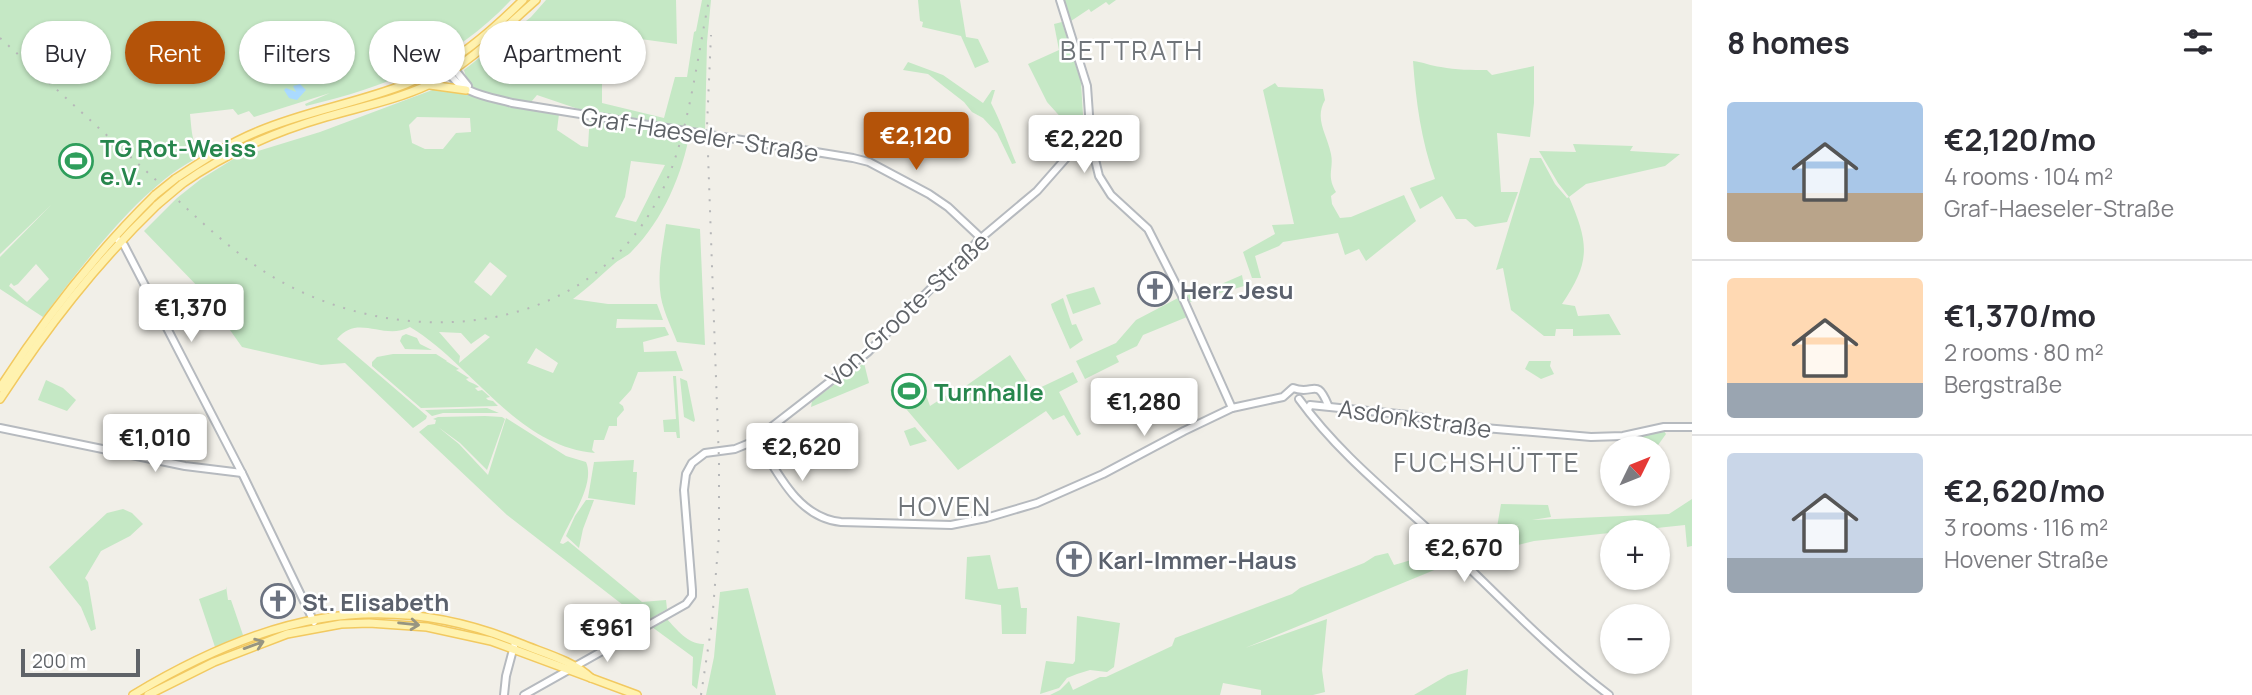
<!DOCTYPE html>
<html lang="en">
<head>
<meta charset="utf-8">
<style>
  body { margin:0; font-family:Manrope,sans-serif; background:#f7f7f7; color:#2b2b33; height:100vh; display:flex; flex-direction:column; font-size:26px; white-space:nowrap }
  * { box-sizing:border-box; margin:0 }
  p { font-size:23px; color:#7c7c81 }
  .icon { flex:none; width:38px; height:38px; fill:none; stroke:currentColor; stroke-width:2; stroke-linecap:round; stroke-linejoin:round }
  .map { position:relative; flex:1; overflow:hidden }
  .details { display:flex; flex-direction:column; background:#fff; width:560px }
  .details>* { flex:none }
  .hud { position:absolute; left:21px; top:21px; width:665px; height:63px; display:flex; gap:14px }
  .needle { width:46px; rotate:47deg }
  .tools { position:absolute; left:1600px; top:436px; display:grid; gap:14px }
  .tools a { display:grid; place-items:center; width:70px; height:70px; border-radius:50%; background:#fff; box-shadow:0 2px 5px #0004; font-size:35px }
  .scale { position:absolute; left:21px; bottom:18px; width:119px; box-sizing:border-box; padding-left:7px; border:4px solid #5f6368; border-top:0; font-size:19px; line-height:24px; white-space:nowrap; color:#5f6368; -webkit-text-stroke:5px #fff; paint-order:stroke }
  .price { position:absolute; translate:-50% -60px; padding:0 16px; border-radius:7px; background:#fff; color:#222; font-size:23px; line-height:46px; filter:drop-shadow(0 2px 4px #0008) }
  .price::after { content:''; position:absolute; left:50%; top:42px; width:21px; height:16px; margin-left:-10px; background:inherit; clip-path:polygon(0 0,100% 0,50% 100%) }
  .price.active { background:#b45309; color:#fff }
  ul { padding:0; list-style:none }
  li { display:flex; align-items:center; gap:21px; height:175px; padding:0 35px }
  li+li { border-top:2px solid #e1e1e2 }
  li span { display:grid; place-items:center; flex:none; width:196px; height:140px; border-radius:7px; color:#555 }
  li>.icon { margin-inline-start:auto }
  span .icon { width:84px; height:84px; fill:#fffc; stroke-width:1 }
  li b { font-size:30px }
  h2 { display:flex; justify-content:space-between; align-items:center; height:84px; padding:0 35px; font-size:30px }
  .pill { padding:0 24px; border-radius:32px; background:#fff; box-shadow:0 2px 5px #0004; font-size:24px; line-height:63px }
  .pill.active { background:#b45309; color:#fff }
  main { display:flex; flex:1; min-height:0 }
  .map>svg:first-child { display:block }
  .green { fill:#c5e8c5; fill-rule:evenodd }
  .water { fill:#aadaff }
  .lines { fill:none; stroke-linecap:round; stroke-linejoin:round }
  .secondary-casing { stroke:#b6babf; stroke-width:10 }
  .primary-casing { stroke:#f2c960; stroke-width:10 }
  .secondary { stroke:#fff; stroke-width:6 }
  .primary { stroke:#fff2af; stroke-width:7 }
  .rail { stroke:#b6b7b8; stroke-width:2; stroke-dasharray:2 9; stroke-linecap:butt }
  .primary-bridge-casing { stroke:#f2c960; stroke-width:10; stroke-linecap:butt }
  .primary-bridge { stroke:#fff2af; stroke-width:7 }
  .oneway { stroke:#979581 }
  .labels { text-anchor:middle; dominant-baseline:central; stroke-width:5; stroke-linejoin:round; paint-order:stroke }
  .street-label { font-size:24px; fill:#5f6368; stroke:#fff }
  .leisure-label { font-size:24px; font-weight:bold; fill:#27864d; stroke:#fff; text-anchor:start }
  .worship-label { font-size:24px; font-weight:bold; fill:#5b616d; stroke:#fff; text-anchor:start }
  .neighbourhood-label { font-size:26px; letter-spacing:2px; fill:#70757a; stroke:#fff }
</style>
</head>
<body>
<main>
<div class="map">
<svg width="1692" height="695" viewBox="0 0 1692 695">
  <rect width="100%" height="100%" fill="#f1efe8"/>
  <!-- green -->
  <g class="green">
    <path d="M0,0H511C454,61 386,87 306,106L305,104L330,93L254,117L249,111L238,115L233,109L190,114C192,132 191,139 201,156C142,184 83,265 43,317L0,289V257L51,205L0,254ZM36,264L49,279L27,302L9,286L11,283L14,286L18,284Z"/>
    <path d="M546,0H676L677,44L611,35L602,79V103L664,118L675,77H687L694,32L696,31L702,0H711L707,42L705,132L690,131C683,173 663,220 632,251C627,257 619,259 614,264C600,276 588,288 573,299L608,304H657L663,320L617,319L616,328L665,327L669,335L643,342L644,352L676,351L683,371L638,372L631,390L619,403L623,406L624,410L617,418V426H609L604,440H594L592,450L595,453C516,446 473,365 410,327C383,341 358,313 337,339L427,416L426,419L413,428L345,363L321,365L242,347L203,292L144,231L177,198L201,179L235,158L320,132L435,89L456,92L467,81L464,70L531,17ZM510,49L537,62V63L520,68L504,60ZM537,95L590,113L588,147L581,146L557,130L559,114L526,108ZM417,117L470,118L471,132L456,133L443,149H425L412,143L409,125ZM631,161L665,165L636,222L615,217L625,197ZM490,262L507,276L491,296L474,282ZM439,332L461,333L471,344L485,334L490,337L459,363L460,356ZM536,348L558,363L553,373L527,363Z"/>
    <polygon points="918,0 960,0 966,37 978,39 989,62 975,68 961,36 922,27 923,22 920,21"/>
    <polygon points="1064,0 1116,0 1109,5 1106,2 1091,12 1089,9 1071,21"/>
    <polygon points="1062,22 1081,82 1084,131 1081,135 1074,132 1047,102 1028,64 1059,50 1054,24"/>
    <path d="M1413,61C1423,62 1431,66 1441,67C1456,70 1472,70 1487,70L1492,75L1534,66V103L1530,137L1497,133L1501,192H1518L1507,222L1475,227L1466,219H1456L1442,196L1420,209L1410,188L1435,179C1421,140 1416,102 1413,61Z"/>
    <path d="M908,62L943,75L983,103L992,90H995L991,103C1002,124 1007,141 1016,163L1012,164L997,133L983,118L972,112L964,102L928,74L903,70Z"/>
    <path d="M1275,83L1278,87L1323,89L1325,100C1314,119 1327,134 1331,154C1334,169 1326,175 1336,192L1331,196L1332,204L1340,218L1351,217L1404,195L1416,221L1366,261L1359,249L1345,255L1338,233L1283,242L1279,246L1255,256L1261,278H1252L1243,252L1275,234L1272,225L1294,224L1263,90Z"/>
    <path d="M1573,144L1633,146L1630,151L1680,154L1665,166L1586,184L1569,197C1589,244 1591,261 1562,304L1575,306L1578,316L1609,314L1621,335L1573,336V329H1556L1555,336H1544L1511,310L1503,268L1496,270L1530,158H1541L1555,184L1567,198L1569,197L1558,183L1539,151L1576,152Z"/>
    <path d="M666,224L700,229L705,345L677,342C671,326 661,307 660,290C658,268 663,245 666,224Z"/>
    <polygon points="1242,275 1244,286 1190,302 1187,295 1210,284 1212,288"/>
    <polygon points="1094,287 1101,304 1073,314 1066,295"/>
    <polygon points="1063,298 1072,325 1076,324 1083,340 1070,349 1052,308 1051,304"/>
    <polygon points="1178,298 1187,317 1143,335 1137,346 1116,356 1119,362 1085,379 1076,361 1116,343 1136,320"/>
    <polygon points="406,334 417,338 420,344 432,350 405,349 400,341 402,336"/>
    <path d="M393,354H436L447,361H446L459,369L456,370L469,378L466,379C469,383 475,383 479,387L475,388L478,391L482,390L490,397L486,398L488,400L493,401L498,406L421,408L372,366V362L377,357Z"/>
    <polygon points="1010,355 1033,391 1073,372 1078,382 1059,392 1081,434 1077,436 1064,415 1053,420 1046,411 958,470 890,390 903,377 923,397 926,395 930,406 947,395 950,397"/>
    <polygon points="1529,361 1551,361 1550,366 1554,374 1541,379 1525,369"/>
    <polygon points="864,363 869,383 811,407 812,401"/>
    <polygon points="673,376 676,376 680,438 677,438 676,432 664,432 663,420 676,419"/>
    <polygon points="680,378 687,381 695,420 694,422 684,417"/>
    <polygon points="46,380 63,388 76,400 67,411 38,400"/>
    <polygon points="487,408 499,413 443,413 432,416 425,410"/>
    <path d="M485,416L502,417L505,419L487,470L460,443L438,427L459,444L488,475L506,418L566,456L586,462C596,485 568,522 560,543L563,544L568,541L642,602L666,600L667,609L650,619L637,609L632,612L507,515L419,432L428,425L435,424L436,420L433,419L438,417Z"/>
    <polygon points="915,427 927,441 910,446 904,431"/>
    <polygon points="1664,431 1666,434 1656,448 1642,441 1641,436"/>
    <polygon points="634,460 633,472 637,472 635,505 588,498 594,462"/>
    <polygon points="1692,499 1692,546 1687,547 1685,525 1534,541 1461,559 1245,648 1327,619 1322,670 1325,692 1313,695 1261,695 1261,690 1223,683 1220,695 1050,695 1060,690 1069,681 1073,690 1100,677 1106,677 1172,646 1175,638 1292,594 1300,588 1364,563 1375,556 1388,553 1394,565 1497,535 1521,524 1496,533 1501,504 1548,505 1551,517 1532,520 1669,514"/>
    <polygon points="586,500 594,500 583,529 579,548 566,536 575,516"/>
    <polygon points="123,509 132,513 143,524 130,536 101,551 85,578 88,582 96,629 91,631 81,607 49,567 107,513"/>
    <polygon points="990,555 998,589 1018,587 1021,608 1027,608 1026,634 1002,634 1001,605 965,599 967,557"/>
    <polygon points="226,586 228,600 231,600 243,635 215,647 199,599 226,589"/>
    <polygon points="748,588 776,695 706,695 714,657 720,592"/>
    <polygon points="1077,616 1120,623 1114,667 1107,672 1090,670 1077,674 1067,678 1059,688 1040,694 1046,661 1073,664 1075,661"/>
    <path d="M667,619C676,629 689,645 704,644L697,689L692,685L693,657L652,627Z"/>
    <polygon points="1468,669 1466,695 1414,695 1448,675"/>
  </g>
  <!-- water -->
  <polygon class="water" points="300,84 306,90 297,100 289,98 284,90 286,88 296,92 293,86"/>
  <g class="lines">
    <!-- secondary casing -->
    <g class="secondary-casing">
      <g id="secondary">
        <polyline points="1060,0 1087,86 1091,143 1099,176 1111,195 1148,229 1181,294 1232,408"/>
        <polyline points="446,63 451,65 468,86"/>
        <path d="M446,69C461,94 486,96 512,103L853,158L869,162L929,194L948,207L981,238"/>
        <polyline points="118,240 124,245 243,475 314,622"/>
        <path d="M1299,399C1338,453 1390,494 1439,539C1495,592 1547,648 1609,695"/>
        <polyline points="1308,410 1310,405 1408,415 1461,426 1591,437 1623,436 1664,427 1692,427"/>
        <polyline points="0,428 185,466 242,473"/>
        <path d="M757,439C777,472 798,518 841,522L951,525L986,518L1037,503L1103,474L1184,431L1232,408L1283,397L1293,388C1314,396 1316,376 1328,405"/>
        <polyline points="504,695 506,676 514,646"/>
        <polyline points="524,695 686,604 692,596 692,590 684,490 686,474 692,463 705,453 735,449 752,442 868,352 981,238 1037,191 1089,132"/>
      </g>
    </g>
    <!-- primary casing -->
    <g class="primary-casing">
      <g id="primary">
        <polyline points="430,85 466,90"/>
        <path d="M175,179C202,161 229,143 259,131C306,111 358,103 406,84C451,66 489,34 523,0"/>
        <path d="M182,184C227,152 274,132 326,117C360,107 396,100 428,85C469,64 502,30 536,0"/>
        <path d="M0,388C45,318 95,254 155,195"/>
        <path d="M0,399C47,327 95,265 157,205"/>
        <path d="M133,695C259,619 377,585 519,643C543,653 572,660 591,678"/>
        <polyline points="148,695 214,662 287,634 341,624 369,623 427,627 491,641 637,695"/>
      </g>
    </g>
    <!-- secondary -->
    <use href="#secondary" class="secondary"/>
    <!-- primary -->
    <use href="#primary" class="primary"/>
    <!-- rail -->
    <g class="rail">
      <path d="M0,38C52,85 104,133 156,180C191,212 225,246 265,272C391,352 582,343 658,199C688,143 696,63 709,0"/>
      <polyline points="701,695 712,622 719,535 719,462 707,126 711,35"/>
    </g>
    <!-- primary-bridge casing -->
    <g class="primary-bridge-casing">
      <g id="primary-bridge">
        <polyline points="155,195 175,179"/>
        <polyline points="157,205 182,184"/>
      </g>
    </g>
    <!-- primary-bridge -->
    <use href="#primary-bridge" class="primary-bridge"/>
  </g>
  <!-- one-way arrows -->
  <defs><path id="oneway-shaft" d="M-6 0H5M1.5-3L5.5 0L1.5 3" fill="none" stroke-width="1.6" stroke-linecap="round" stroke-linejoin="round" transform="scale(1.75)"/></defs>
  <g class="oneway">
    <use href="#oneway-shaft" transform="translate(409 624) rotate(6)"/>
    <use href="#oneway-shaft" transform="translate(254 645) rotate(-20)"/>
  </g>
  <!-- icons -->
  <defs>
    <g id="stadium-ring" transform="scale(1.75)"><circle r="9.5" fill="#fff" stroke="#2e9e5b" stroke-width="1.5"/><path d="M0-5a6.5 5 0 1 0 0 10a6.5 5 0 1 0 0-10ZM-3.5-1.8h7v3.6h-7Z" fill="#2e9e5b"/></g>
    <g id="church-ring" transform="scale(1.75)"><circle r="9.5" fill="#fff" stroke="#6b7280" stroke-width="1.5"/><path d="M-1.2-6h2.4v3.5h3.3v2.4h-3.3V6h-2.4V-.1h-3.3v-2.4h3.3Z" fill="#6b7280"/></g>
  </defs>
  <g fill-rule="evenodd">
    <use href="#stadium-ring" x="76" y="161"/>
    <use href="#church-ring" x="1155" y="289"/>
    <use href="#stadium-ring" x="909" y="391"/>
    <use href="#church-ring" x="1074" y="559"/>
    <use href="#church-ring" x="278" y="601"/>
  </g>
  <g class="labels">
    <!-- street labels -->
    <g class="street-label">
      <text transform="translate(700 134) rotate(9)">Graf-Haeseler-Straße</text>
      <text transform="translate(907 309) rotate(-43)">Von-Groote-Straße</text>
      <text transform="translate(1415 418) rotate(8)">Asdonkstraße</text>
    </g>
    <!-- leisure labels -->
    <g class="leisure-label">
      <text x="100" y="147">TG Rot-Weiss<tspan x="100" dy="28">e.V.</tspan></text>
      <text x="934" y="391">Turnhalle</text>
    </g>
    <!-- worship labels -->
    <g class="worship-label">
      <text x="1180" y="289">Herz Jesu</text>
      <text x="1098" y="559">Karl-Immer-Haus</text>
      <text x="302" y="601">St. Elisabeth</text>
    </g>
    <!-- neighbourhood labels -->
    <g class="neighbourhood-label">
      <text x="1132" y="50">BETTRATH</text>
      <text x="1487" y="462">FUCHSHÜTTE</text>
      <text x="945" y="506">HOVEN</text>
    </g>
  </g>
</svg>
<div class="tools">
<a><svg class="needle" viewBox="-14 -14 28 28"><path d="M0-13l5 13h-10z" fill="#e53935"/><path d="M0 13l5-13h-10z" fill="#7c7c81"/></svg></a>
<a>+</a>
<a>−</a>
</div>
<div class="scale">200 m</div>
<b class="price active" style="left:916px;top:172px">€2,120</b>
<b class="price" style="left:1084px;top:175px">€2,220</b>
<b class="price" style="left:191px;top:344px">€1,370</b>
<b class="price" style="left:1144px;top:438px">€1,280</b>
<b class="price" style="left:155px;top:474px">€1,010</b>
<b class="price" style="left:802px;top:483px">€2,620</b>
<b class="price" style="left:1464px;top:584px">€2,670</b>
<b class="price" style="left:607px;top:664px">€961</b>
<div class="hud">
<a class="pill">Buy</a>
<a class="pill active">Rent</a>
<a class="pill">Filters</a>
<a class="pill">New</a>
<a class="pill">Apartment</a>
</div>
</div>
<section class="details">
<h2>8 homes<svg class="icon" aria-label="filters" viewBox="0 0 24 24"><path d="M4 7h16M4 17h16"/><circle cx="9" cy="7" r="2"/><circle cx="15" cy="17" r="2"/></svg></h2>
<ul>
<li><span style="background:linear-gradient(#a9c7e8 65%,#b9a48a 0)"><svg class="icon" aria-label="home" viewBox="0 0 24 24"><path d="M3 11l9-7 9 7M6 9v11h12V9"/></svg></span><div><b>€2,120/mo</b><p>4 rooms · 104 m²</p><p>Graf-Haeseler-Straße</p></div></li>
<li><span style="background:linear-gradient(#ffd9b3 75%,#9aa5b1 0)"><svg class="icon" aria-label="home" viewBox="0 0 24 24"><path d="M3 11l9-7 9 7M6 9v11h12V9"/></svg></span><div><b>€1,370/mo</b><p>2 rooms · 80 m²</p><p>Bergstraße</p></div></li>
<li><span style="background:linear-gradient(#c9d6e8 75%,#9aa5b1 0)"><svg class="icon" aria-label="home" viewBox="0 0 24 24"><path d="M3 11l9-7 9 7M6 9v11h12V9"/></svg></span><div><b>€2,620/mo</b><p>3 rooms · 116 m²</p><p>Hovener Straße</p></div></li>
</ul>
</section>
</main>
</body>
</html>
